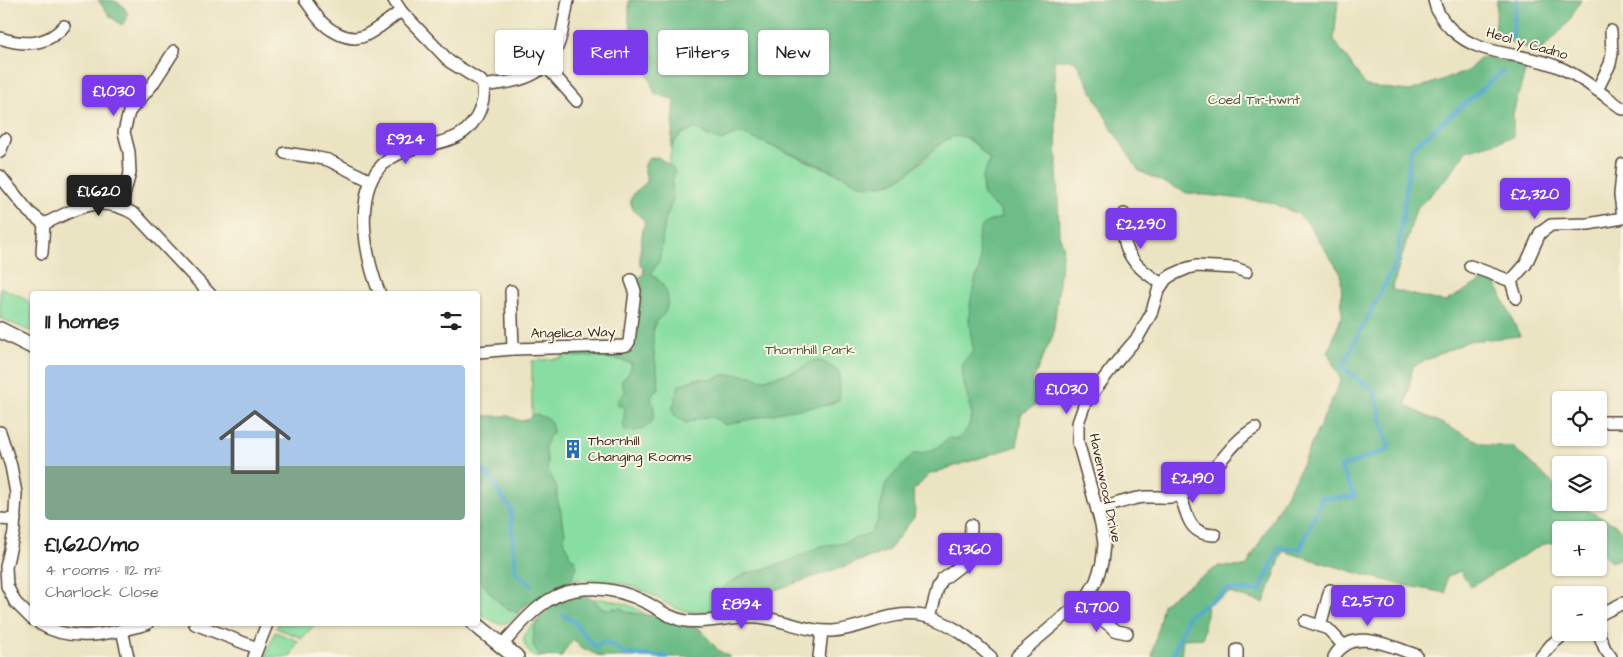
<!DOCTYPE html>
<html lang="en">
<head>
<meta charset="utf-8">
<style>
  body { margin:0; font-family:"Architects Daughter",sans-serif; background:#f2f2f2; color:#222; height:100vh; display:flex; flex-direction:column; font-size:19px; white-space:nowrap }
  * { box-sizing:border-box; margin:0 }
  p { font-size:16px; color:#767676 }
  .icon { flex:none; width:28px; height:28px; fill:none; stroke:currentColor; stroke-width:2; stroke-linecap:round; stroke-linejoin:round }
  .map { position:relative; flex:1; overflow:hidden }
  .sheet { position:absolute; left:30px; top:291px; width:450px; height:335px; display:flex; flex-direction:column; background:#fff; border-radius:5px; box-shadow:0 1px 4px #0004 }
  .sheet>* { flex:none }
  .banner { position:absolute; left:495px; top:30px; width:475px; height:45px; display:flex; gap:10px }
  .fabs { position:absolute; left:1552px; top:391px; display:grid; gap:10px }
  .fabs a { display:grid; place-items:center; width:55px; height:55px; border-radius:5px; background:#fff; box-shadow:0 1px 4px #0004; font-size:25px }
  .price { position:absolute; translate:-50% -42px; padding:0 11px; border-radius:5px; background:#7c3aed; color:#fff; font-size:16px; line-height:32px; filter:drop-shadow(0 1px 2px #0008) }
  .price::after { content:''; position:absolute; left:50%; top:30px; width:15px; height:11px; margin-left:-8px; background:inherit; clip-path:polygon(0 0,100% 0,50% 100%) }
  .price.current { background:#222; color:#fff }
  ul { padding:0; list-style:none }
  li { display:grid; align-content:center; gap:10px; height:265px; padding:0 15px }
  li span { display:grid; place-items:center; height:155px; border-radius:5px; color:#555 }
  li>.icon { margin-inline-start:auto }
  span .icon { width:90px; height:90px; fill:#fffc; stroke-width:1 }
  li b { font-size:21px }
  h2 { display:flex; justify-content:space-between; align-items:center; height:60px; padding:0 15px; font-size:21px }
  .chip { padding:0 18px; border-radius:5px; background:#fff; box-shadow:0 1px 4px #0004; font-size:18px; line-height:45px }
  .chip.current { background:#7c3aed; color:#fff }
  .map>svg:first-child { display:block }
  .green { fill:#88dea2; stroke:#628460 }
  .forest { fill:#6ebd88; stroke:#547453 }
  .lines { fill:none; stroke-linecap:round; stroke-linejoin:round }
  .stream { stroke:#55aad1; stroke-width:4.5 }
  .street-casing { stroke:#554637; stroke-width:14 }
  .secondary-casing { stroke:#554637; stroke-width:18 }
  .street { stroke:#fff; stroke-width:11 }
  .secondary { stroke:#fff; stroke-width:15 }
  .labels { text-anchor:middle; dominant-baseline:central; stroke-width:4; stroke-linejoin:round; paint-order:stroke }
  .street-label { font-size:14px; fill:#3b2a1e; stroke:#fcf5e5 }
  .park-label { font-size:14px; fill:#4e573f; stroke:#fcf5e5 }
  .poi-label { font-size:14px; fill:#3b2a1e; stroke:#fcf5e5; text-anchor:start }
</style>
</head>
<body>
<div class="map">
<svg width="1623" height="657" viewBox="0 0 1623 657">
  <rect width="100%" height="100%" fill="#fcf5e5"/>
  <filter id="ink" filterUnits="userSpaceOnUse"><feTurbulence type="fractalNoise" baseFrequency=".02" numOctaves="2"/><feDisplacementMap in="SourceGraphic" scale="10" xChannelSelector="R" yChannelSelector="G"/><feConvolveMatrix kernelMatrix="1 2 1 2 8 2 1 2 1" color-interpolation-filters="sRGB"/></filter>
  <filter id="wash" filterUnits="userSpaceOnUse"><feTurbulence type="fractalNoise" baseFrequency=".0096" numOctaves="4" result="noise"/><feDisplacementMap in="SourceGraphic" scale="20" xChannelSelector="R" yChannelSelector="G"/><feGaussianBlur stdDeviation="1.12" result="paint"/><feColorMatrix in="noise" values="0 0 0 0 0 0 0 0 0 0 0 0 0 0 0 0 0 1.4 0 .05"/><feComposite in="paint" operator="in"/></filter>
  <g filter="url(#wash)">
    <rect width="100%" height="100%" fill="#ebe4c3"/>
    <!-- green -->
    <g class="green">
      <path d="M696,128L707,135L721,140L740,133L864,185L892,183L905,175L923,161L941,142L955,135L965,137L976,145L1059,235L1063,246L1053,335L1029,388L1021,414L1017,446L930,474L913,491L915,508L914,517L888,551L716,610C671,619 665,595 628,585C608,579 587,580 566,580L532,425V361L563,358V353L636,352L662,163L669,165C671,141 674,136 696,128Z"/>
      <polygon points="0,287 22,297 32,305 32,332 0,318"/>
      <path d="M478,578L518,612L525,604H527C507,627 504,630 478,612Z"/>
      <path d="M593,599C615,599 631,604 648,616L625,612L615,608L608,609L600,607Z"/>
      <path d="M541,617L534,628L541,657H534C515,639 526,631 541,617Z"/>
      <polygon points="278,624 315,624 302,638 276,628"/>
      <polygon points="275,632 298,641 290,657 265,657"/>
    </g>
    <!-- forest -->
    <g class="forest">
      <path d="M98,0C114,0 123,0 128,16L122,25L110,16Z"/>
      <path d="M629,0H1338L1334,40L1366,86L1409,91L1466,72L1482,57L1527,65L1513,113V137L1466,151L1447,178L1416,209L1392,290L1445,302L1485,279L1496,284L1520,336L1469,341L1413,366L1406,406L1486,445L1513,447L1561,491V502L1575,503L1617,526L1623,534V557L1611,562L1599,549V530H1561V541L1541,545L1471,587L1460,571L1446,577V593L1403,585L1361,574L1283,551L1264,603L1229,593L1207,605L1203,638L1183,639L1181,657H1152L1163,604L1181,590L1219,566L1246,567L1298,473L1341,380L1328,353L1342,315L1341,274L1309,225L1298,214L1270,202L1187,193L1139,171L1112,129L1075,60H1054L1059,235L1063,246L1053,335L1032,381L1039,394V403L1021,414L1017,446L930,474L913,491L915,508L914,517L888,551L755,597L731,611L722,609L717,606L720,593L726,585L746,573L758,571L787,562L824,545L840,544L870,533L877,523L886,483L913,454C928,453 938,449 949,438L958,439L968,428L972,415L963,380L962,363L974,351C968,327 967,311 974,286C975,278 980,270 980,263C980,252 975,239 981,228C985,221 994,220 1001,218L1000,211L983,196L982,179L990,160C983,152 975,141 965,137C942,128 914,177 890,183C882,185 871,187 863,185C854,183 845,176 836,172C804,159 772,146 740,133L721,141L707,135L696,128L681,134L671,147L675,100L655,94L629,22Z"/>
      <polygon points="1497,0 1581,0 1568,23 1539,53 1495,36"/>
      <path d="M658,157L673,168L675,173L672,181L673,200L665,221L661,251L659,261L651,274C662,281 671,293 667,307C663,321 652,316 653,338C653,355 658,371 659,388L651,397C652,402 655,409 654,414C653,428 637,433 625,430C621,423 626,415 624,406H618V399L625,392L622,386V380C627,376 632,370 631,363L624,361L595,356L575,357L563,354L562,352L620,351L630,353L635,350L629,336L636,279L643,275L644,268L640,265C639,254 642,232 645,221L633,210L630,200L635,192L647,182L644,167L648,159Z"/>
      <path d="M813,361H821L839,371L840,389L839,400L828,405L792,410L725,425C710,412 702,418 686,423L675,416L672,410L679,385L695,379H713L723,375L732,374L753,376L760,380C778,376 798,372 813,361Z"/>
      <path d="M534,414C547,418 551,417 553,432L548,439L545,448L548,463L547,468L557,488V498L561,512L562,523L565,531L564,540L570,556L574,559L577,567L572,577L571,585L553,595L561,602L584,596L593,599L600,607L608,609L622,608L625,612L653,616L699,628L718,650L730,657H602L580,647L573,639L563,653L562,657L540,656L533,646L534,628L541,617L544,608L537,603L525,604L518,613C500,609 489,590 478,578V416H508L521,421L529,419Z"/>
    </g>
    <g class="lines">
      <!-- stream -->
      <g class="stream">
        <polyline points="1512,38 1517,0"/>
        <polyline points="478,470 487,473 506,503 510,507 516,572 531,585"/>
        <polyline points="563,615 573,621 595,647 605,641 626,654 667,657"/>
        <polyline points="1172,657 1188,616 1227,590 1260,591 1279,548 1300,549 1322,498 1355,497 1341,467 1389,449 1375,392 1342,367 1397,260 1411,149 1502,72"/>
      </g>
    </g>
  </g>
  <g filter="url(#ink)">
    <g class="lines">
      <!-- street casing -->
      <g class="street-casing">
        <g id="street">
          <path d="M305,0C310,6 314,13 319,19C328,30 347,41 361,37C371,35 392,17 401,11"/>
          <path d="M1434,0C1438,22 1460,40 1480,47C1510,57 1541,57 1569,72C1588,82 1605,96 1623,109"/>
          <path d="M0,38C24,46 47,46 64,26"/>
          <polyline points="546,66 577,101"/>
          <path d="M483,86C495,84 507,83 518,80C560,69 561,37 568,0"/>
          <polyline points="1597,90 1610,64 1612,54 1611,31"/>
          <polyline points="0,152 5,139"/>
          <polyline points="285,153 313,157 328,160 371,181"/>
          <polyline points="1623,164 1620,195 1623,217"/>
          <path d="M0,176L29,212L44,224C78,208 100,193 136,215L210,294"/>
          <polyline points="121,207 130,173 129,152 124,132 129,112 152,85 174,51"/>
          <path d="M1124,214C1124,221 1123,230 1124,237C1127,261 1144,272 1162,284"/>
          <polyline points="42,253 44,224"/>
          <polyline points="1470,266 1511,281 1526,264 1540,233 1551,225 1588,224 1623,218"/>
          <polyline points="1511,281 1516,298"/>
          <polyline points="511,291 513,349"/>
          <path d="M380,294C365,259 351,187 387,161C419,136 464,155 481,107C484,98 485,90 481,81L450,62L401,11L394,0"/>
          <polyline points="478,352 513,349 623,346 627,345 629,342 635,291 631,280"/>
          <polyline points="1599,422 1623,422"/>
          <polyline points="0,432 11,466 16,493 14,532 6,567 7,586 15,602 32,619"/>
          <path d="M1181,496C1187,516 1189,535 1215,535"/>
          <path d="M1097,510C1113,505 1130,498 1146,497C1164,496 1174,501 1191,490C1216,473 1229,443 1255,428"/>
          <polyline points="0,519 15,520"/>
          <polyline points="1081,604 1117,631 1127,633"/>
          <polyline points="1599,615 1623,603"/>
          <polyline points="930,617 938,588 942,580 967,561 970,555 971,525"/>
          <polyline points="1305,621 1328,629 1344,646"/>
          <path d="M40,624C73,644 112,633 147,624"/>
          <polyline points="195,624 257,648"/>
          <polyline points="1320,626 1330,590"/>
          <polyline points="122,630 128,657"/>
          <polyline points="1598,632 1605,649 1611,657"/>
          <path d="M502,645C524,621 543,595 576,590C601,586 627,592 649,604C661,611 672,619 686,621C710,624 733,615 758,617C783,619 806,632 832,631C866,629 888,609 924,616C950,621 971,640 991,657"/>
          <polyline points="254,657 267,624"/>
          <polyline points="819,657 822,631"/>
          <polyline points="1016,657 1087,597 1096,581 1102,563 1104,544 1101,524 1078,442 1078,423 1085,403 1119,359 1138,337 1151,314 1158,291 1166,279 1172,275 1188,268 1196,266 1235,268 1246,272"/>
          <polyline points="1237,657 1237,650"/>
          <path d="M1334,657C1352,626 1389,646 1416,655"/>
          <polyline points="1541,657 1551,645 1567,632"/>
        </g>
      </g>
      <!-- secondary casing -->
      <g class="secondary-casing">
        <g id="secondary">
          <polyline points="0,330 32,346"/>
          <polyline points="475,624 516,657"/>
        </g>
      </g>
      <!-- street -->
      <use href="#street" class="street"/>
      <!-- secondary -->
      <use href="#secondary" class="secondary"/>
    </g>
  </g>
  <!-- icons -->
  <defs>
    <g id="building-bare" transform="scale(1.5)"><path d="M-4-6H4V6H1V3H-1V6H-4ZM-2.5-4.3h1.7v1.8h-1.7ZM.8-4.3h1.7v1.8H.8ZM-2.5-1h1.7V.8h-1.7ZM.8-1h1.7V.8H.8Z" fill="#1f6fb2" stroke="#fcf5e5" stroke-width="2.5" paint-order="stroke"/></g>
  </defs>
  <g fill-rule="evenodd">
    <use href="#building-bare" x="573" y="449"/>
  </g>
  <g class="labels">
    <!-- street labels -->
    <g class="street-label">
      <text transform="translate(1527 44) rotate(16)">Heol y Cadno</text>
      <text transform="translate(573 333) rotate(-1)">Angelica Way</text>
      <text transform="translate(1105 488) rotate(78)">Havenwood Drive</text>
    </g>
    <!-- park labels -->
    <g class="park-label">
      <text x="1254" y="100">Coed Tir-hwnt</text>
      <text x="810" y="350">Thornhill Park</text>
    </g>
    <!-- poi labels -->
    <g class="poi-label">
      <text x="588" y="441">Thornhill<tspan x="588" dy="16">Changing Rooms</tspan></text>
    </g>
  </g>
</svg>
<div class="fabs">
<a><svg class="icon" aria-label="locate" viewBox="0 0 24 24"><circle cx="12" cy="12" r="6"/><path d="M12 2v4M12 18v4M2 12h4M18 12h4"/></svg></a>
<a><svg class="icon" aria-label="layers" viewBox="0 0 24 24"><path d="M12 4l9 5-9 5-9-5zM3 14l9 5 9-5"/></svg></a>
<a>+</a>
<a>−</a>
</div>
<b class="price" style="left:114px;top:117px">£1,030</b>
<b class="price" style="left:406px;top:165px">£924</b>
<b class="price current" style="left:99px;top:217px">£1,620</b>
<b class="price" style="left:1535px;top:220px">£2,320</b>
<b class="price" style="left:1141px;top:250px">£2,290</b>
<b class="price" style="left:1067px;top:415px">£1,030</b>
<b class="price" style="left:1193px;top:504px">£2,190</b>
<b class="price" style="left:970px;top:575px">£1,360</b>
<b class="price" style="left:1368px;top:627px">£2,570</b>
<b class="price" style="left:742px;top:630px">£894</b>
<b class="price" style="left:1097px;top:633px">£1,700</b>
<div class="banner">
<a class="chip">Buy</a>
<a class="chip current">Rent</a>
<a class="chip">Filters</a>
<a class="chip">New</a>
</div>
<section class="sheet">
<h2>11 homes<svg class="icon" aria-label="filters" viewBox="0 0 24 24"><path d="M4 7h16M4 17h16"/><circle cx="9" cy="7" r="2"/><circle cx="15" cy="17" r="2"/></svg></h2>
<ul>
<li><span style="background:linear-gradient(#a9c7e8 65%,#7fa58c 0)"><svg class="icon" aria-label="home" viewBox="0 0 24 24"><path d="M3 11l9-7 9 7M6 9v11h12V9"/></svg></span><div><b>£1,620/mo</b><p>4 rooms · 112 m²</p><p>Charlock Close</p></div></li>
</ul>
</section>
</div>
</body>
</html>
